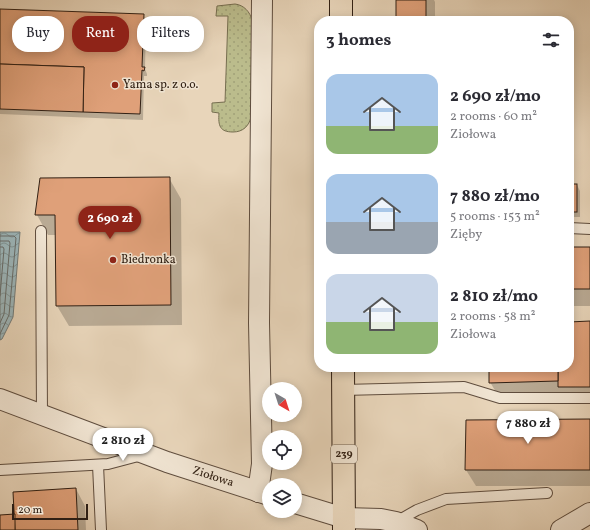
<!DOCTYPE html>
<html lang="en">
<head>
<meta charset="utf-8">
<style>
  body { margin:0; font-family:Vollkorn,serif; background:#f7f7f7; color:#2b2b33; height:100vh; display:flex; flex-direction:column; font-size:15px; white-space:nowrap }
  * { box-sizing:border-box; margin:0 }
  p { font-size:13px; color:#7c7c81 }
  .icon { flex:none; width:22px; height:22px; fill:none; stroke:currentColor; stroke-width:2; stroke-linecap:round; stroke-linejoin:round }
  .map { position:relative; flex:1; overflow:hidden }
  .details { position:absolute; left:314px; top:16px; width:260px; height:356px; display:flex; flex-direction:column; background:#fff; border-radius:16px; box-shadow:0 2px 10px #0003 }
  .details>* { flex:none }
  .top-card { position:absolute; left:12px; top:16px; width:242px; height:36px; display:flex; gap:8px }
  .needle { width:26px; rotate:141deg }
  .controls { position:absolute; left:262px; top:382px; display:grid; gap:8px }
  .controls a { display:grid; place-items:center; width:40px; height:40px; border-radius:50%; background:#fff; box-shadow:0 2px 10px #0003; font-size:20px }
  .scale { position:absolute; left:12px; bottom:10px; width:76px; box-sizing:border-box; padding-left:4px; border:2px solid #312014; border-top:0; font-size:11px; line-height:14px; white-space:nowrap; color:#312014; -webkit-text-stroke:3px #f0e4d2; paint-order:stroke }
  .price { position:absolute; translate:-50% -34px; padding:0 9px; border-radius:14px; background:#fff; color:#222; font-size:13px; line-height:26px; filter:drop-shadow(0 1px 2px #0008) }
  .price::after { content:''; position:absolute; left:50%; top:24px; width:12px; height:9px; margin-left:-6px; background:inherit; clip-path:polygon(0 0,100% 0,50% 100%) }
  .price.selected { background:#8f2418; color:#fff }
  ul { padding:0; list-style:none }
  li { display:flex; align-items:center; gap:12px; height:100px; padding:0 12px }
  li span { display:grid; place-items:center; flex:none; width:112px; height:80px; border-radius:12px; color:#555 }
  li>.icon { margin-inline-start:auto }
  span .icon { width:48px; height:48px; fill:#fffc; stroke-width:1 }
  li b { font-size:17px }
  h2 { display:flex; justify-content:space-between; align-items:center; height:48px; padding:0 12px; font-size:17px }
  .chip { padding:0 14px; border-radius:16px; background:#fff; box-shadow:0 2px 10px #0003; font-size:14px; line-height:36px }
  .chip.selected { background:#8f2418; color:#fff }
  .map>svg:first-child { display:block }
  .grass { fill:url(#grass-dots); stroke:#766e50 }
  .water { fill:url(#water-waves); stroke:#717a78 }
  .shadow { fill:#0003 }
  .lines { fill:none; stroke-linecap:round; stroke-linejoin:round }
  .shore { stroke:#666b68; stroke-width:1 }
  .building { fill:#dfa079; stroke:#312014 }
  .lane-casing { stroke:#5f4d3e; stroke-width:12 }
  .street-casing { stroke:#5f4d3e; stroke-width:22 }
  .primary-casing { stroke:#312014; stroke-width:24 }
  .lane { stroke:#f0e4d2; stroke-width:10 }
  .street { stroke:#f0e4d2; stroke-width:20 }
  .primary { stroke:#e8d5ba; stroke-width:22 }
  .poi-dot { fill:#8f2418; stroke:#f0e4d2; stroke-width:1.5 }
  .labels { text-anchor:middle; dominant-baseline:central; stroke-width:3; stroke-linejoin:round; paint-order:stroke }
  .shield { fill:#f0e4d2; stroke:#6a5b4d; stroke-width:1 }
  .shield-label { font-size:11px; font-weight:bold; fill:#312014 }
  .poi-label { font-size:12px; fill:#312014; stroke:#f0e4d2; text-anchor:start }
  .street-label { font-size:12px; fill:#312014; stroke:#f0e4d2 }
</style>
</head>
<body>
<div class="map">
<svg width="590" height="530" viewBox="0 0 590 530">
  <defs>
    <pattern id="grass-dots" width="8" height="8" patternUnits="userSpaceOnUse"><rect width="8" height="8" fill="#bbbc8c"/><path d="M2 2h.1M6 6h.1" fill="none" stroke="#a1a178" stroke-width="1.8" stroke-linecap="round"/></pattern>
    <pattern id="water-waves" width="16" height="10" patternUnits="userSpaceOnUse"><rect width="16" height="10" fill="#9cb6bb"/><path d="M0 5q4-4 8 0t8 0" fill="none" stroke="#809497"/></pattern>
  </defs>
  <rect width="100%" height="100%" fill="#e8d5ba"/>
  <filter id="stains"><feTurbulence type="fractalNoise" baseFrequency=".005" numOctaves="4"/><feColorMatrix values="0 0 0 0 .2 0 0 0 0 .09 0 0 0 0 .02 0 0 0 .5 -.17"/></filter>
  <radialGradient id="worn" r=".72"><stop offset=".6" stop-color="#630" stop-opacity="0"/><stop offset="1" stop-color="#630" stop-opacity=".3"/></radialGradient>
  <!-- grass -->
  <path class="grass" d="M235,4C244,5 250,12 252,20L251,117C249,126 243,132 233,132C220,132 218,126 219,113L212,112V103L225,102L228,16H216L217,6Z"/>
  <!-- water -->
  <polygon class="water" points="0,232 20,232 13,317 2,339 0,340"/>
  <!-- shadow -->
  <g class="shadow">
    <polygon points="397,0 434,0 435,2 435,21 397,21"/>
    <polygon points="0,10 143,15 146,21 145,69 147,74 147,76 144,76 143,120 0,114"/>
    <polygon points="169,178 181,199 182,325 69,326 57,306 56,235 48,235 37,215"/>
    <polygon points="569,185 577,185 580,191 580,217 569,217"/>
    <rect x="569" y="248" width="21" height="58"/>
    <polygon points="590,322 590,403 569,404 565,397 500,399 490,382 490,367 569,367 569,323"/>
    <polygon points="590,420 590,486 476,486 466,470"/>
    <polygon points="76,489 85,506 86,530 0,530 0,516 16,515"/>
  </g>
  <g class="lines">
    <!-- shore -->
    <g class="shore">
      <polyline points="0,236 14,236 16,238 9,315 0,334"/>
      <polyline points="0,241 9,241 10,243 4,314 0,323"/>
      <polyline points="0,247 3,247 4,249 0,296"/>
    </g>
  </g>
  <!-- building -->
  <g class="building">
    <rect x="396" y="0" width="30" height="21"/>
    <polygon points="0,9 144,14 142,67 145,67 144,71 142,70 140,114 83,112 84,67 0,64"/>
    <polygon points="0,64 84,67 83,112 0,109"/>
    <polygon points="170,177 171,305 56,306 55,215 35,215 40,178"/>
    <rect x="569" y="184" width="8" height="28"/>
    <rect x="569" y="247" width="21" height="42"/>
    <polygon points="590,321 590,387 558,387 558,367 569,367 569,322"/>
    <polygon points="489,367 558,367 558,381 489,383"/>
    <polygon points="590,419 590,470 465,470 466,420"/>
    <polygon points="76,488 78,530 15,530 13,492"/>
    <polygon points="15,514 15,530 0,530 0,515"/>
  </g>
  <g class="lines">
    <!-- lane casing -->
    <g class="lane-casing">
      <g id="lane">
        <polyline points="569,228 590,229"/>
        <polyline points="41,231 42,415"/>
        <polyline points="343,390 464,387 500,398 590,398"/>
        <polyline points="98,465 101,530"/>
        <polyline points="0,470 108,464 142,455"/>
        <polyline points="396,522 417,510 446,499 547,493"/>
      </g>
    </g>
    <!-- street casing -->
    <g class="street-casing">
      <g id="street">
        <polyline points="0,399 167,462 269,495"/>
        <polyline points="258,492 262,464 259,323 262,0"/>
        <polyline points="295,503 344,518 381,519 396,522 417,530"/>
        <polyline points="561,530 590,513"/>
      </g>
    </g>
    <!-- primary casing -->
    <g class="primary-casing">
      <g id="primary">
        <polyline points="341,0 341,21"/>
        <polyline points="343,367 344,530"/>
      </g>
    </g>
    <!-- lane -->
    <use href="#lane" class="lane"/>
    <!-- street -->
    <use href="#street" class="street"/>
    <!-- primary -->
    <use href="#primary" class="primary"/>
  </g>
  <!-- markers -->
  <g class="poi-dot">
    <circle cx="115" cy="85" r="4"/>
    <circle cx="113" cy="260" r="4"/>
  </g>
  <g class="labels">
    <!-- shield labels -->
    <rect class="shield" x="331" y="445" width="26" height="18" rx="3"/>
    <g class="shield-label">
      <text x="344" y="454">239</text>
    </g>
    <!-- poi labels -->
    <g class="poi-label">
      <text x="123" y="85">Yama sp. z o.o.</text>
      <text x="121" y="260">Biedronka</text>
    </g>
    <!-- street labels -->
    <g class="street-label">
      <text transform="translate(213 477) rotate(18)">Ziołowa</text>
    </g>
  </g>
  <rect width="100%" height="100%" filter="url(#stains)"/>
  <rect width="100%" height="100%" fill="url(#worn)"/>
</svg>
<div class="controls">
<a><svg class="needle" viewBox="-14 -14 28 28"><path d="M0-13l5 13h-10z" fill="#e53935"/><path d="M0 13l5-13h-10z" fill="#7c7c81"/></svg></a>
<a><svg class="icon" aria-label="locate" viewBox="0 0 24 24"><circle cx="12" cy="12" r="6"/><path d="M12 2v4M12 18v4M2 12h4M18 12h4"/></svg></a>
<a><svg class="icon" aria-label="layers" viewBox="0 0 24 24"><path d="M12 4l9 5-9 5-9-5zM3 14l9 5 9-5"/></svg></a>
</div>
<div class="scale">20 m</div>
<b class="price selected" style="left:110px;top:240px">2 690 zł</b>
<b class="price" style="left:528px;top:445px">7 880 zł</b>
<b class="price" style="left:123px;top:462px">2 810 zł</b>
<div class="top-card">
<a class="chip">Buy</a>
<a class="chip selected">Rent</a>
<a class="chip">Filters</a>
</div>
<section class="details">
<h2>3 homes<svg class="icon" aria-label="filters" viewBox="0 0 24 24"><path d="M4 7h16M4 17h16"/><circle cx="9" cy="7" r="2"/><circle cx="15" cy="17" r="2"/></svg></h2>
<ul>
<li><span style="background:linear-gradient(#a9c7e8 65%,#8fb573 0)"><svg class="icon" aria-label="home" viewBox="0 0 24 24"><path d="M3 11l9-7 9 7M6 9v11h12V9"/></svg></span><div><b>2 690 zł/mo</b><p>2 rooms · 60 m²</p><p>Ziołowa</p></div></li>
<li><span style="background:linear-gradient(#a9c7e8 60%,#9aa5b1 0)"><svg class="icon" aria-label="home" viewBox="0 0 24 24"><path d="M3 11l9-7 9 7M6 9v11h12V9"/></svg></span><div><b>7 880 zł/mo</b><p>5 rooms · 153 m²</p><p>Zięby</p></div></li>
<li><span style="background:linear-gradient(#c9d6e8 60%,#8fb573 0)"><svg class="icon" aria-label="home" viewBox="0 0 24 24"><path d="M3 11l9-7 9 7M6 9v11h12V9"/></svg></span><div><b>2 810 zł/mo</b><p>2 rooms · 58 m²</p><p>Ziołowa</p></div></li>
</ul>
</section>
</div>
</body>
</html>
